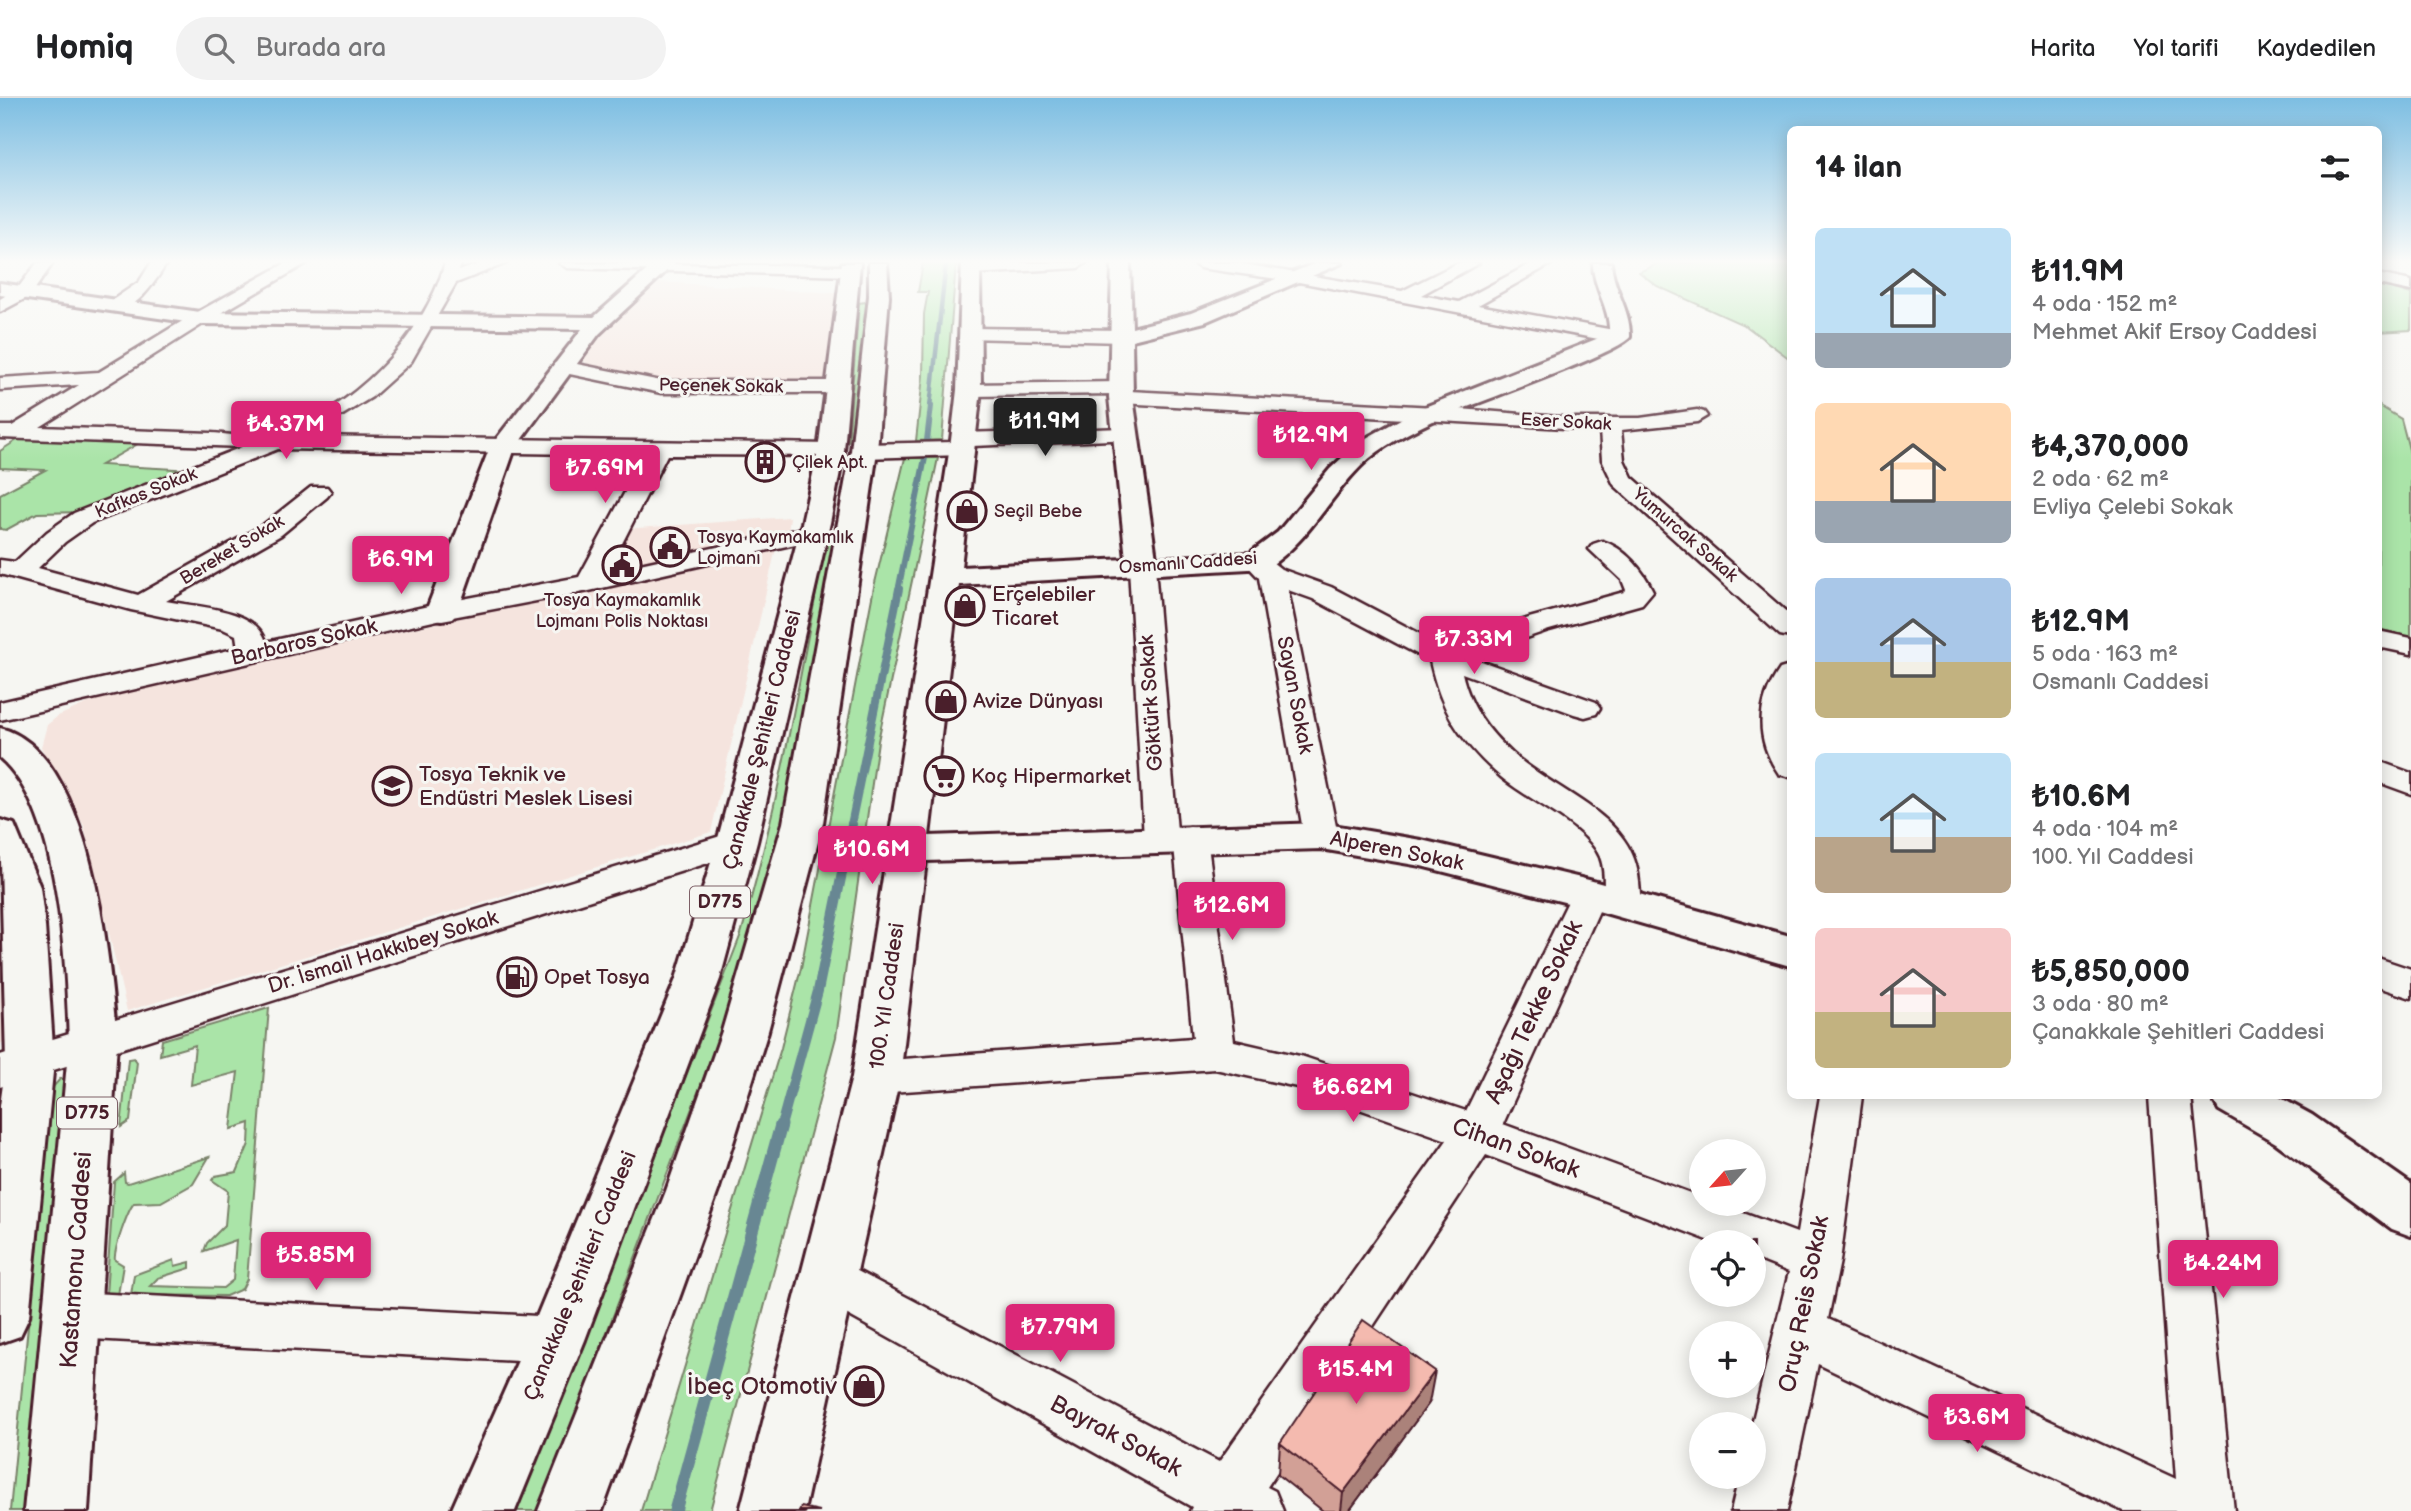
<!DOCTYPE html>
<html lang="tr">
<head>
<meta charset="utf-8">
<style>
  body { margin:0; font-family:"Balsamiq Sans",sans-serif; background:#f2f2f2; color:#202124; height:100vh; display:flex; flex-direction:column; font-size:26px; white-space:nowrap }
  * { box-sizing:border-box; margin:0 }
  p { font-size:23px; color:#757577 }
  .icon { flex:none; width:38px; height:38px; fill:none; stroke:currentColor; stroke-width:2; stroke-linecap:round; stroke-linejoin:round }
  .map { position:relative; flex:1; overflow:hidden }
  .panel { position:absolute; left:1787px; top:28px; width:595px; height:973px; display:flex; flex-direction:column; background:#fff; border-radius:10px; box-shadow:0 4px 18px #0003 }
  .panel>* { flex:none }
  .needle { width:46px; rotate:243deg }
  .buttons { position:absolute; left:1689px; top:1041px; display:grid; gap:14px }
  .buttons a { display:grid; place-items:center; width:77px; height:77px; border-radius:50%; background:#fff; box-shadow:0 4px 18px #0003; font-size:35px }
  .price { position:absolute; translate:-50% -60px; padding:0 16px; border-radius:7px; background:#db2777; color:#fff; font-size:23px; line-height:46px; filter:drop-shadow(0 2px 4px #0008) }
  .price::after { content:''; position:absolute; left:50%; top:42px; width:21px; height:16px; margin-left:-10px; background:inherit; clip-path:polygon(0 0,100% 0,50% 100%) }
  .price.active { background:#222; color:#fff }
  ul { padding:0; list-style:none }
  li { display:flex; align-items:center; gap:21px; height:175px; padding:0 28px }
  li span { display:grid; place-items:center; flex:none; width:196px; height:140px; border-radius:10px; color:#555 }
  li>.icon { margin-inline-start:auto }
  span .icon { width:84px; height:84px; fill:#fffc; stroke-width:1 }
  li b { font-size:30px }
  h2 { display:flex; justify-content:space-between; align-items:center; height:84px; padding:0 28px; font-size:30px }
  header { display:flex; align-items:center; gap:42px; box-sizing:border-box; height:98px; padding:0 35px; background:#fff; border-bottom:2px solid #e0e0e0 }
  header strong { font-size:33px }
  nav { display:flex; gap:38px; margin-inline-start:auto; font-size:24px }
  .search { width:490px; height:63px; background:#f2f2f2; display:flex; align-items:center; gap:18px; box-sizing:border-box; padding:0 24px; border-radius:38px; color:#757577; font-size:26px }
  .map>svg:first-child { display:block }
  .built { fill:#f5e4de }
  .green { fill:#aae4a8; stroke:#7a826a; stroke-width:2 }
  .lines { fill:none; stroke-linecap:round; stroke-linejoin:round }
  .stream-far4 { stroke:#688793; stroke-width:4.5 }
  .stream-far3 { stroke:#688793; stroke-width:6 }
  .stream-far2 { stroke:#688793; stroke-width:8 }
  .stream-far1 { stroke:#688793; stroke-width:10 }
  .stream { stroke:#688793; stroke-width:13 }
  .minor-casing { stroke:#4a1f2b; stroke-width:5 }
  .tertiary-casing { stroke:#4a1f2b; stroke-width:6 }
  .primary-casing { stroke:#4a1f2b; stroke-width:6 }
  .minor { fill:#f6f6f2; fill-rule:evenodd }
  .tertiary { fill:#f6f6f2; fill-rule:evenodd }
  .primary { fill:#f6f6f2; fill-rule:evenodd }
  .wall { fill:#d2a096; stroke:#4a1f2b; stroke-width:2 }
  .shaded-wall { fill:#ab827a; stroke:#4a1f2b; stroke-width:2 }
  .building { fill:#f4baaf; stroke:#4a1f2b; stroke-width:2 }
  .labels { text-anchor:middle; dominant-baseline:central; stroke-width:6; stroke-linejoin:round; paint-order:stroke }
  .far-street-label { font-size:18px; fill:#4a1f2b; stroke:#f6f6f2 }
  .far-poi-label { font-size:18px; fill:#4a1f2b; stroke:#f6f6f2; text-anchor:start }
  .shield { fill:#f6f6f2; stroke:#7e6067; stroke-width:2 }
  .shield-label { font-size:19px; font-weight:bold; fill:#4a1f2b }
  .poi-label { font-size:21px; fill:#4a1f2b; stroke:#f6f6f2; text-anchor:start }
  .street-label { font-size:21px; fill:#4a1f2b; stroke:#f6f6f2 }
  .near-street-label { font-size:24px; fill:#4a1f2b; stroke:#f6f6f2 }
  .near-poi-label { font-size:24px; fill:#4a1f2b; stroke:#f6f6f2; text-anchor:end }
</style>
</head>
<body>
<header>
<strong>Homiq</strong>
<div class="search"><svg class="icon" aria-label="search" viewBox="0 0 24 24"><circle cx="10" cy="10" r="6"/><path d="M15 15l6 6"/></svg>Burada ara</div>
<nav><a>Harita</a><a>Yol tarifi</a><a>Kaydedilen</a></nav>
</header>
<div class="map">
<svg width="2411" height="1413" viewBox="0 0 2411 1413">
  <rect width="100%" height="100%" fill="#f6f6f2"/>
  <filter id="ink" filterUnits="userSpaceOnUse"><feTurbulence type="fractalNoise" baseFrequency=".0143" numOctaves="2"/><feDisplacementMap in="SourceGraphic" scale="14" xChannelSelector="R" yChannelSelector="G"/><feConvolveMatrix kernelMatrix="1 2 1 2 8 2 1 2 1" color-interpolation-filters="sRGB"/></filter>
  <g filter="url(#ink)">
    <!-- built -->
    <g class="built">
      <polygon points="659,184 836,195 824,284 659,285 592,271 582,261 604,229 610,228"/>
      <polygon points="790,419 788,434 608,475 624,431"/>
      <polygon points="776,450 711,734 127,913 84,728 41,649 47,627 58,618 99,600"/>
      <polygon points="0,792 16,937 0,946"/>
    </g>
    <!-- green -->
    <g class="green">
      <polygon points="923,165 956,165 942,342 916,343 923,278 924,216 928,194 918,194"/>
      <polygon points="1659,165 1790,165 1790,261 1746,228 1657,188 1639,174"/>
      <polygon points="2378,186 2411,196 2411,232 2378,234"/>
      <polygon points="866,204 866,246 856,342 848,344 859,205"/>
      <polygon points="2378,307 2401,321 2411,359 2411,539 2378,531"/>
      <polygon points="25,337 143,343 101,367 194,372 85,414 37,415 6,432 0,431 0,396 45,372 0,370 0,353"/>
      <polygon points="905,360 938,360 878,643 836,939 710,1413 641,1413 781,950 801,870 874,489"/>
      <path d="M836,440L797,664L779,747L730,910L539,1413H517L741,836C779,706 801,574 826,441Z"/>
      <polygon points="269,910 247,1181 242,1191 226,1198 131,1197 134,1177 174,1162 175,1168 190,1164 190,1170 158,1180 150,1188 223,1190 233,1182 236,1142 204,1153 207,1145 225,1127 228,1093 212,1082 215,1078 237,1074 249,1046 250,1025 231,1031 238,974 191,987 195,947 160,957 162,942"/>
      <polygon points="134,960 137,964 130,1023 121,1029 128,961"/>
      <polygon points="61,980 66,984 27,1413 10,1413 51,991"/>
      <path d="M209,1059L193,1086L161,1104L134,1105C128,1112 113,1153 115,1162L123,1167L118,1197H106L114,1084L124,1075L125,1084L128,1085Z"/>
    </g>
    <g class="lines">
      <!-- stream-far4 -->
      <polyline class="stream-far4" points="930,309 946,165"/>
      <!-- stream-far3 -->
      <polyline class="stream-far3" points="898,493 925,360 931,308"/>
      <!-- stream-far2 -->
      <polyline class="stream-far2" points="851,727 899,491"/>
      <!-- stream-far1 -->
      <polyline class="stream-far1" points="781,1028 818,893 852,726"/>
      <!-- stream -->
      <polyline class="stream" points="675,1413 781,1027"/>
      <!-- minor casing -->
      <g class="minor-casing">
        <g id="minor">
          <polygon points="37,165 53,165 30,198 0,214 0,201 18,190"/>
          <path d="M151,165H167C156,182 135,217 111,211L108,207L111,203L139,184Z"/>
          <path d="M286,165H307L206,224L40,329C97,331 154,333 211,335C230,336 256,342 275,336C350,315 424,240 445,165H461L459,173L482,165H507L456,185L411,264L372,299L308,338L831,346L839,348L842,353L839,358L667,357L608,473L813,428L822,430L825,435L822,440L813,442L589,493L442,521L0,622V604L238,550L236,537L223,531L131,512L0,476V462L15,464L47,434L74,415L242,349L0,340V328H12L79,287L0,292V280L99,274L194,216ZM278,351L645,357L579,479L442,505L266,544C257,510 196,509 166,503L281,437L327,399L331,394L327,389H311L263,427L138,497L38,470L65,444L92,425Z"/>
          <polygon points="559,165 851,168 859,173 851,178 567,170"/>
          <polygon points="984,165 1086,165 1078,170 970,176 962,171 964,168"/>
          <polygon points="1192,165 1237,165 1402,193 1458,165 1479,165 1421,197 1459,204 1532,165 1553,165 1478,207 1619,233 1628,239 1619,245 1299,184 1200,170"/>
          <polygon points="2378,176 2411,183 2411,193 2378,186"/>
          <polygon points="971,230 1123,232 1132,238 1123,244 965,240 962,236 965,232"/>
          <polygon points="562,263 661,283 840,283 850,289 840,295 661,295 555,273 552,269 555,265"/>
          <polygon points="1121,284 1128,286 1131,290 1129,293 1435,309 1572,320 1640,320 1697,312 1704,314 1707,318 1697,324 1621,332 1624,362 1632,379 1790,517 1790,539 1780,537 1614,387 1602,362 1600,332 1121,305 1114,303 1113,296 969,298 959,292 969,286"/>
          <polygon points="1125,330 1136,336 1133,341 972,348 970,355 962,357 864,360 853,353 864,346 954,344 956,337 964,335"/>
          <path d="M1602,443C1624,449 1644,473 1653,493L1642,506L1549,532L1470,559L1596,604L1600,610L1596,616L1585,619L1574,616L1462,575C1470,609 1487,632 1512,655C1556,695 1635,717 1639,784C1640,796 1642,804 1636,815L1623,818L1610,815L1604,802L1503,1026L1701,1099V1106H1719L1797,1135L1820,998H1862L1840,1163L1828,1221L2176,1381L2149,998H2191L2234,1413H2123L1818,1266L1787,1413H1731L1739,1379H1754L1752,1326L1789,1174L1754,1160V1144H1713L1486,1057L1267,1389L1275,1393L1283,1413H1190L1192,1409L812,1197L805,1182L812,1167L829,1160L846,1167L1219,1364L1447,1042L1297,989L1215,971L876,995L861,990L855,979L861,968L876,963L1193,940L1174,748L1161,752L1149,749L1144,741L1129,469L1133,464H1151L1155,469L1177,733L1190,729L1202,732L1207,740L1234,943L1304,959L1466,1013L1576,787L1589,784L1604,791C1604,781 1604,769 1600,759C1587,727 1528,702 1501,679C1462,645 1441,614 1430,563L1313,501L1288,492L1338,738L1333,746L1321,749L1309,746L1304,738L1259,480L1245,465L1249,460H1267L1281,471L1331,489L1445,549L1529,520L1624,494L1626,492L1622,482L1589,451L1593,446Z"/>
          <polygon points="2378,533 2411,540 2411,556 2378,549"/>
          <path d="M1790,568V679L1779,676C1755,642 1756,605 1780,571Z"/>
          <polygon points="2378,663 2411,675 2411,696 2378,684"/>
          <polygon points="737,733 749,736 754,744 749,752 0,989 0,957"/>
          <polygon points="2378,860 2411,871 2411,900 2378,889"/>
          <polygon points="72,1194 556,1219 574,1225 581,1242 574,1259 556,1265 72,1240 55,1233 47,1217 55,1201"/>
        </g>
      </g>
      <!-- tertiary casing -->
      <g class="tertiary-casing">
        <g id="tertiary">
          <polygon points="655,165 675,165 599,236 515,350 458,513 453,520 442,522 431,520 426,513 490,349 582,231 200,226 0,197 0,185 200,214 594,219"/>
          <path d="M962,165H980L981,292L961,469L1126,461L1109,299L1112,165H1130L1132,230L1191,215L1316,165H1342L1205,224L1132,242L1133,299L1156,460L1250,455L1278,434L1330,371L1359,344L1417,312L1609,236C1611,211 1593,190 1593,165H1611C1613,191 1631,213 1630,239C1618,256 1465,308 1433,323C1408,335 1381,348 1361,368C1327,402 1308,444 1267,470L959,487L929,738L1321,725L1421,742L1589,782L1790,838V868L1584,809L1421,768L1321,751L926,763L900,979L804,1413H740L852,979L951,342L957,292Z"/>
          <polygon points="2211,998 2277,998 2312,1017 2411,1086 2411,1138 2392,1131 2276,1045 2219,1012"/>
        </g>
      </g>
      <!-- primary casing -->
      <g class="primary-casing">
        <g id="primary">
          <polygon points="842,165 860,165 844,353 830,425 757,744 720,881 585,1242 515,1413 451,1413 528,1240 676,881 717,744 802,425 818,353"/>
          <polygon points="869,165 887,165 889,198 877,353 823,725 768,933 718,1093 602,1413 538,1413 666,1093 722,933 783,725 851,353 869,198"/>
          <path d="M0,630C93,653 110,866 117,944L88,1413H24L69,944C66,867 61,713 0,660Z"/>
          <polygon points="0,722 14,726 40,789 45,828 54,964 29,1219 20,1238 0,1245 0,1008 6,964"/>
        </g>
      </g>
      <!-- minor -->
      <use href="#minor" class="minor"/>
      <!-- tertiary -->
      <use href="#tertiary" class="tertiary"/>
      <!-- primary -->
      <use href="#primary" class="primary"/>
    </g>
    <!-- wall -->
    <polygon class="wall" points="1429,1305 1349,1413 1323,1413 1278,1377 1280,1345"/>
    <!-- shaded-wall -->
    <polygon class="shaded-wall" points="1435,1273 1429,1305 1349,1413 1341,1413 1343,1395"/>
    <!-- building -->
    <g class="building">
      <polygon points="1363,1222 1435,1273 1343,1395 1280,1345"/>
      <polygon points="801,1409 820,1413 799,1413"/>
    </g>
  </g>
  <!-- sky -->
  <linearGradient id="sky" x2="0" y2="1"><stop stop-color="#7dbee2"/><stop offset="0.45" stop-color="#fbfbf9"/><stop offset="1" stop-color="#fbfbf9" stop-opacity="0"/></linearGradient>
  <rect width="2411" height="363" fill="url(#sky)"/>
  <!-- icons -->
  <defs>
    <g id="building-ring" transform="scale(2.0125)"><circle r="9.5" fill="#f6f6f2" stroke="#4a1f2b" stroke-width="1.5"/><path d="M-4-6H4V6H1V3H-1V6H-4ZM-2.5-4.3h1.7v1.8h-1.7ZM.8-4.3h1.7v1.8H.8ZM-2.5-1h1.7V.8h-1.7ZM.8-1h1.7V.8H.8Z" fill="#4a1f2b"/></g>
    <g id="shop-ring" transform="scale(2.0125)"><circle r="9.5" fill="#f6f6f2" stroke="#4a1f2b" stroke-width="1.5"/><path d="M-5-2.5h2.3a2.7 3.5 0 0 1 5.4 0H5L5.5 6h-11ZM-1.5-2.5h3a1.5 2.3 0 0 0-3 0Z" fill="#4a1f2b"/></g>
    <g id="civic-ring" transform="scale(2.0125)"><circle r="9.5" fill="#f6f6f2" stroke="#4a1f2b" stroke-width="1.5"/><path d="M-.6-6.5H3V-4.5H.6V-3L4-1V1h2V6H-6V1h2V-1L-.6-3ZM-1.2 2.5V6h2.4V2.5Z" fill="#4a1f2b"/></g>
    <g id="supermarket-ring" transform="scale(2.0125)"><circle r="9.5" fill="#f6f6f2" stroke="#4a1f2b" stroke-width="1.5"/><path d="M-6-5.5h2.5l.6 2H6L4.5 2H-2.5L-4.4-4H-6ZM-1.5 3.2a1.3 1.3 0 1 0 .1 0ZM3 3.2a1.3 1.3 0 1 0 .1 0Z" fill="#4a1f2b"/></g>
    <g id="school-ring" transform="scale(2.0125)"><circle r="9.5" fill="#f6f6f2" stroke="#4a1f2b" stroke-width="1.5"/><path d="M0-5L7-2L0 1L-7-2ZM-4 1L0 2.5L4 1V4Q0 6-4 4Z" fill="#4a1f2b"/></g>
    <g id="fuel-ring" transform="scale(2.0125)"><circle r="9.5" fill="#f6f6f2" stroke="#4a1f2b" stroke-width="1.5"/><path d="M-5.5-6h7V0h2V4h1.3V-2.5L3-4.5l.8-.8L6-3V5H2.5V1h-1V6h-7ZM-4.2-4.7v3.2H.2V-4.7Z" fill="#4a1f2b"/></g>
  </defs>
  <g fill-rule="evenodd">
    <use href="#building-ring" x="765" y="364"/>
    <use href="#shop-ring" x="967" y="413"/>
    <use href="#civic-ring" x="670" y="449"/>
    <use href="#civic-ring" x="622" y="467"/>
    <use href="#shop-ring" x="965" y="508"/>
    <use href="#shop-ring" x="946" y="603"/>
    <use href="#supermarket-ring" x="944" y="678"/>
    <use href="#school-ring" x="392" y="688"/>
    <use href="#fuel-ring" x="517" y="879"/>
    <use href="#shop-ring" x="864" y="1288"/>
  </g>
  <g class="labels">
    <!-- far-street labels -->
    <g class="far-street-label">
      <text transform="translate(721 288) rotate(1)">Peçenek Sokak</text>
      <text transform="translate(1566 324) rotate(3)">Eser Sokak</text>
      <text transform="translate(146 395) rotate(-22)">Kafkas Sokak</text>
      <text transform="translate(1685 437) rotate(41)">Yumurcak Sokak</text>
      <text transform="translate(232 452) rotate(-31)">Bereket Sokak</text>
      <text transform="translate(1188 465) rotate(-4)">Osmanlı Caddesi</text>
    </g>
    <!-- far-poi labels -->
    <g class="far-poi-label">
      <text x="792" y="364">Çilek Apt.</text>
      <text x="994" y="413">Seçil Bebe</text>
      <text x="697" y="439">Tosya Kaymakamlık<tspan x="697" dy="21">Lojmanı</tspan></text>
      <text x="622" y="502" text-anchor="middle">Tosya Kaymakamlık<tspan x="622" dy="21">Lojmanı Polis Noktası</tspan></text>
    </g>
    <!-- shield labels -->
    <g class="shield">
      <rect x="690" y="788.5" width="60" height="31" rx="5"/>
      <rect x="57" y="999.5" width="60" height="31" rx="5"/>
    </g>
    <g class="shield-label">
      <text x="720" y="804">D775</text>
      <text x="87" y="1015">D775</text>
    </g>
    <!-- poi labels -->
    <g class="poi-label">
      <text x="992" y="496">Erçelebiler<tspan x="992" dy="24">Ticaret</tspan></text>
      <text x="973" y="603">Avize Dünyası</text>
      <text x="419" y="676">Tosya Teknik ve<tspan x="419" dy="24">Endüstri Meslek Lisesi</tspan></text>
      <text x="971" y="678">Koç Hipermarket</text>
      <text x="544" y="879">Opet Tosya</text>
    </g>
    <!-- street labels -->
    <g class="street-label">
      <text transform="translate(304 544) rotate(-13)">Barbaros Sokak</text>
      <text transform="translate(1295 597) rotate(79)">Sayan Sokak</text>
      <text transform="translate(1151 605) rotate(-94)">Göktürk Sokak</text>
      <text transform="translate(762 642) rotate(-76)">Çanakkale Şehitleri Caddesi</text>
      <text transform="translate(1397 753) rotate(11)">Alperen Sokak</text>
      <text transform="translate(383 854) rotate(-17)">Dr. İsmail Hakkıbey Sokak</text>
      <text transform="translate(887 898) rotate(-82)">100. Yıl Caddesi</text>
      <text transform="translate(580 1178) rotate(-68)">Çanakkale Şehitleri Caddesi</text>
    </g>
    <!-- near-street labels -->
    <g class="near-street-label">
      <text transform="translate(1534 914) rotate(-65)">Aşağı Tekke Sokak</text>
      <text transform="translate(1516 1050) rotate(20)">Cihan Sokak</text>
      <text transform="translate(76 1162) rotate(-86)">Kastamonu Caddesi</text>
      <text transform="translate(1804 1206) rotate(-79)">Oruç Reis Sokak</text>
      <text transform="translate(1116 1338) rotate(28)">Bayrak Sokak</text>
    </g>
    <!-- near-poi labels -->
    <g class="near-poi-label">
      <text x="837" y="1288">İbeç Otomotiv</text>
    </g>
  </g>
</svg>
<div class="buttons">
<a><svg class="needle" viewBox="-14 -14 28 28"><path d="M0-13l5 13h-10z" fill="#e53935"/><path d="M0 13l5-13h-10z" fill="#757577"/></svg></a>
<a><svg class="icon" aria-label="locate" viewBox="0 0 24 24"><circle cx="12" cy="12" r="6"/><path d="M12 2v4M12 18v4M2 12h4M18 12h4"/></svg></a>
<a>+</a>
<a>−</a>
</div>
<b class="price active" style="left:1045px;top:360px">₺11.9M</b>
<b class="price" style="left:286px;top:363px">₺4.37M</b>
<b class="price" style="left:1311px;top:374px">₺12.9M</b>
<b class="price" style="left:605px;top:407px">₺7.69M</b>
<b class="price" style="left:401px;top:498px">₺6.9M</b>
<b class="price" style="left:1474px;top:578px">₺7.33M</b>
<b class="price" style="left:872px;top:788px">₺10.6M</b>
<b class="price" style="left:1232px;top:844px">₺12.6M</b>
<b class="price" style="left:1353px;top:1026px">₺6.62M</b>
<b class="price" style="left:316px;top:1194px">₺5.85M</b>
<b class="price" style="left:2223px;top:1202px">₺4.24M</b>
<b class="price" style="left:1060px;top:1266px">₺7.79M</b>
<b class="price" style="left:1356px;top:1308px">₺15.4M</b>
<b class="price" style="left:1977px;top:1356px">₺3.6M</b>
<section class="panel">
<h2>14 ilan<svg class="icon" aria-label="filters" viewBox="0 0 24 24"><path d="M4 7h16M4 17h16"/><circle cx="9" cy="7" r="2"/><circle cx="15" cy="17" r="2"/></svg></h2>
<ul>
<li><span style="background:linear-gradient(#bfe0f5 75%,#9aa5b1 0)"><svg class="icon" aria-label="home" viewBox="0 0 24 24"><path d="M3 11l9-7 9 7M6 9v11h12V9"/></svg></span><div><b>₺11.9M</b><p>4 oda · 152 m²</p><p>Mehmet Akif Ersoy Caddesi</p></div></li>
<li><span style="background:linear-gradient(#ffd9b3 70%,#9aa5b1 0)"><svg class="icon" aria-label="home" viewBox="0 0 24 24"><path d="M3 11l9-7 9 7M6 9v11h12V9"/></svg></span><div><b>₺4,370,000</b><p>2 oda · 62 m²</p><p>Evliya Çelebi Sokak</p></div></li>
<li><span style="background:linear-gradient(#a9c7e8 60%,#c2b280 0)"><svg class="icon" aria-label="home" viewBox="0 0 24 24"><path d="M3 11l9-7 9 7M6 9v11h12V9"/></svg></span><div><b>₺12.9M</b><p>5 oda · 163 m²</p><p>Osmanlı Caddesi</p></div></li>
<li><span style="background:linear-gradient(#bfe0f5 60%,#b9a48a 0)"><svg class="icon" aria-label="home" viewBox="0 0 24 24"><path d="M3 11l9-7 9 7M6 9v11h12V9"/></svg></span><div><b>₺10.6M</b><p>4 oda · 104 m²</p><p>100. Yıl Caddesi</p></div></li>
<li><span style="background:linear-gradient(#f6c9c9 60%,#c2b280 0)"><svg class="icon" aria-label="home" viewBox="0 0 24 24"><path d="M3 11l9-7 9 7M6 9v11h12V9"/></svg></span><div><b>₺5,850,000</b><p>3 oda · 80 m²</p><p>Çanakkale Şehitleri Caddesi</p></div></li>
</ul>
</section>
</div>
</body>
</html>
